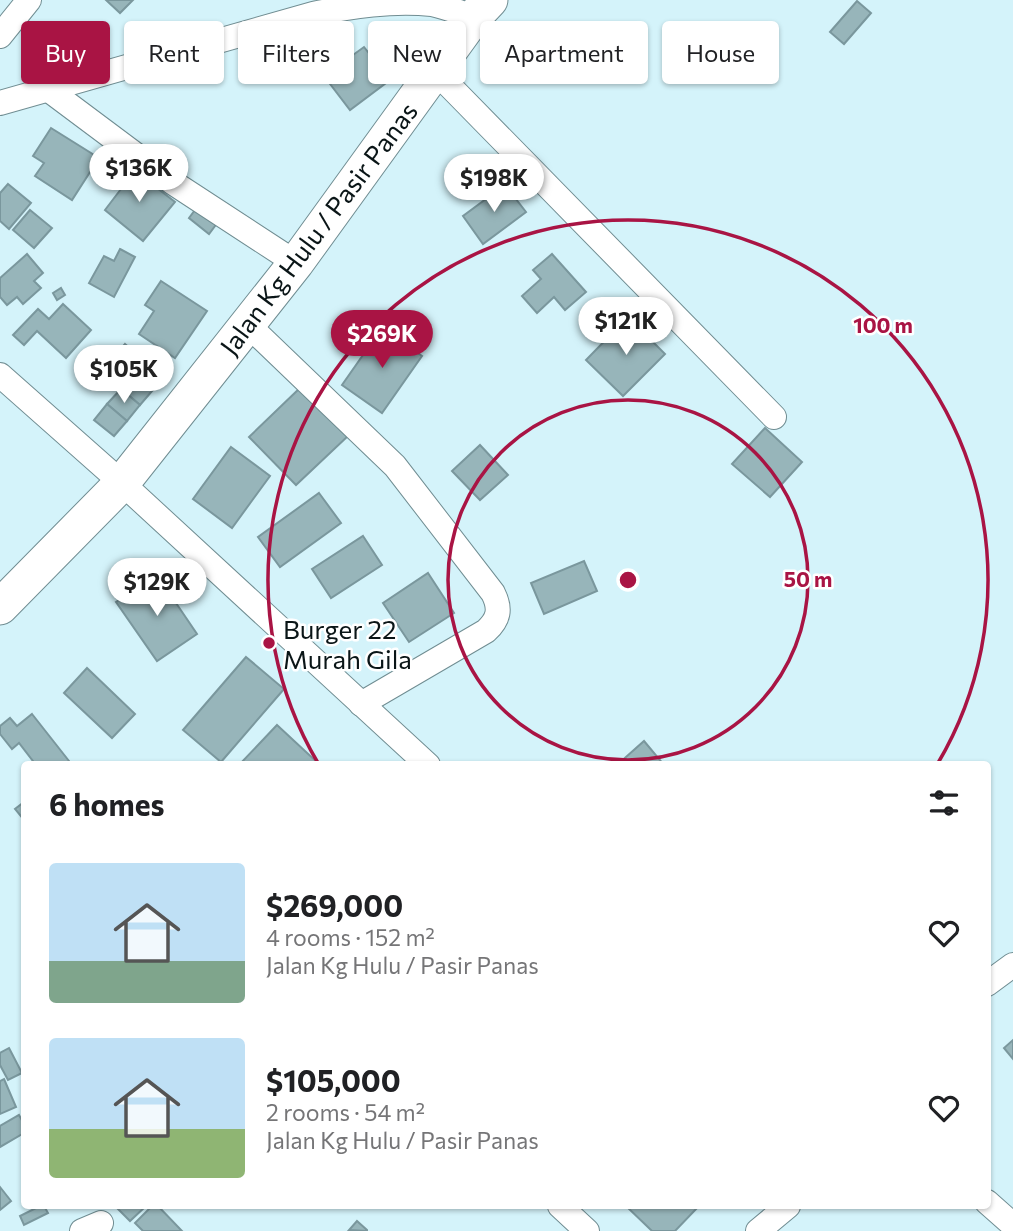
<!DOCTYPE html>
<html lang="en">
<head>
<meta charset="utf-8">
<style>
  body { margin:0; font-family:Commissioner,sans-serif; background:#f6f6f6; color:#202124; height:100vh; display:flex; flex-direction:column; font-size:26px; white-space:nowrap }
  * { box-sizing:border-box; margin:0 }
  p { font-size:23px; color:#757577 }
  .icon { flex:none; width:38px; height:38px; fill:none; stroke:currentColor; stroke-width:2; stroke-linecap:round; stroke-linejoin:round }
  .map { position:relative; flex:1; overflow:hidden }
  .panel { position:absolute; left:21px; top:761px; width:970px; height:448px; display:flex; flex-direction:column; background:#fff; border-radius:7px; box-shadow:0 2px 5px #0004 }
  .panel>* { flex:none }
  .guide { position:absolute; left:21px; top:21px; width:971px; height:63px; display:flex; gap:14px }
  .price { position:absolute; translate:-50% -60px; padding:0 16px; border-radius:24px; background:#fff; color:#222; font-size:23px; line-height:46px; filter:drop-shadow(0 2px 4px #0008) }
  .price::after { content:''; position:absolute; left:50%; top:42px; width:21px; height:16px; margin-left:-10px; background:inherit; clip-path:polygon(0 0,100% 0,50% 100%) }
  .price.active { background:#a91444; color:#fff }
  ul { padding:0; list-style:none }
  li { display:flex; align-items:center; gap:21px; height:175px; padding:0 28px }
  li span { display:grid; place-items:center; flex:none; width:196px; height:140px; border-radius:7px; color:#555 }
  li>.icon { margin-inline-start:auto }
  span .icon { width:84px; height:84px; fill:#fffc; stroke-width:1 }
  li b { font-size:30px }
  h2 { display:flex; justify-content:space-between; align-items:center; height:84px; padding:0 28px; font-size:30px }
  .tag { padding:0 24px; border-radius:7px; background:#fff; box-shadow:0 2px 5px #0004; font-size:24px; line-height:63px }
  .tag.active { background:#a91444; color:#fff }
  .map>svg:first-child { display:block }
  .building { fill:#97b5ba; stroke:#7a979d; stroke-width:2 }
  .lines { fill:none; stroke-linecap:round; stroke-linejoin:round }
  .street-casing { stroke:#708d92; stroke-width:26 }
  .secondary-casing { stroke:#708d92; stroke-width:37 }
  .street { stroke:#fff; stroke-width:24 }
  .secondary { stroke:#fff; stroke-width:35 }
  .ring { fill:none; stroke:#a91444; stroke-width:3.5 }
  .poi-dot { fill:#a91444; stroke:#fff; stroke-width:2.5 }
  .labels { text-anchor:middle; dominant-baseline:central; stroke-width:5; stroke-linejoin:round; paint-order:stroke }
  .street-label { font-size:26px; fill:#0a1517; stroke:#fff }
  .poi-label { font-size:26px; fill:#0a1517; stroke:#fff; text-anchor:start }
  .centre { fill:#a91444; stroke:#fff; stroke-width:3.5 }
  .ring-label { font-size:21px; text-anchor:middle; font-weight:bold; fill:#a91444; stroke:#fff; stroke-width:5; stroke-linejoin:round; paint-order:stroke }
</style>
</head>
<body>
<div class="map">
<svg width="1013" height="1231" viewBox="0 0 1013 1231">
  <rect width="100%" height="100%" fill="#d4f3fa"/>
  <!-- building -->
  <g class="building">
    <polygon points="106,0 133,0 120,13"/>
    <polygon points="857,1 871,13 844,44 830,32"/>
    <polygon points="364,47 390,80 350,110 324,76"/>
    <polygon points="51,128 99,158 72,200 35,176 44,163 33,156"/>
    <polygon points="130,167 175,202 143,241 105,210 121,189 116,185"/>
    <polygon points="8,184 31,203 9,229 0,221 0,193"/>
    <polygon points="505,185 526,212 483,244 463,216"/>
    <polygon points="198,206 218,222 209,234 189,218"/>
    <polygon points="30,210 52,228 34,248 13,230"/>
    <polygon points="120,249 135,257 114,297 89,283 104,256 114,261"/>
    <polygon points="27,254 43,273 34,281 41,288 23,304 17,297 7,305 0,297 0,278"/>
    <polygon points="552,254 586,292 565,310 554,297 537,313 522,296 541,279 533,270"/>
    <polygon points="161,281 207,311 175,358 139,334 154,311 145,305"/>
    <polygon points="61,288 65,295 57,300 53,293"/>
    <polygon points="63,304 91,330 66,358 37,331 24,345 13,335 38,309 49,319"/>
    <polygon points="628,317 665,354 623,396 586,360"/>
    <polygon points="382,328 422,356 382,413 342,385"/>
    <polygon points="125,344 164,377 140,405 101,372"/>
    <polygon points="301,387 348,436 296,485 249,437"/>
    <polygon points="121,389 140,405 127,421 107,404"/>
    <polygon points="107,404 127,421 114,436 94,420"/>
    <polygon points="765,428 802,462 770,497 732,464"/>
    <polygon points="480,445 508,475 480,500 452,471"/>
    <polygon points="231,447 270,476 232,528 193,499"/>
    <polygon points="319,493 341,523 280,567 258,537"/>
    <polygon points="363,536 382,565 331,598 312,569"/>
    <polygon points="584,561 597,591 544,614 531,583"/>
    <polygon points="428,573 454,613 409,642 383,603"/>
    <polygon points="157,575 197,634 157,661 116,602"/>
    <polygon points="246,657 284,689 221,762 183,730"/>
    <polygon points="87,668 135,714 112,738 64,693"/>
    <polygon points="32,714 69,761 64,765 36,765 19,743 12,749 0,734 0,726 10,718 17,726"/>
    <polygon points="277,725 319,764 318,765 239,765"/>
    <polygon points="644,741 664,765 617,765"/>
    <polygon points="24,802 24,820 15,809"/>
    <polygon points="1013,1040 1013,1059 1004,1048"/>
    <polygon points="9,1048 22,1073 8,1080 0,1065 0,1053"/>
    <polygon points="4,1079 16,1107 0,1114 0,1081"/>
    <polygon points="19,1115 24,1124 24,1133 0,1147 0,1126"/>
    <polygon points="0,1187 11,1201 0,1210"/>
    <polygon points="40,1206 44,1206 48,1213 24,1225 20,1216"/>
    <polygon points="115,1206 146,1206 130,1221"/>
    <polygon points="152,1206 158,1206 182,1231 143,1231 135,1223"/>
    <polygon points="626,1206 699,1206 675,1231 652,1231"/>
    <polygon points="357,1221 367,1230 367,1231 349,1230"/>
  </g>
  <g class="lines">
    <!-- street casing -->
    <g class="street-casing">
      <g id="street">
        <polyline points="0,36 29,0"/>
        <polyline points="435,71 774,417"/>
        <polyline points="49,90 172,182 296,263"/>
        <path d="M0,103L313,14C352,6 392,0 432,4C446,7 461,13 474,17"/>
        <path d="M247,324L395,466L493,593C501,609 499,619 486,631L361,704"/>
        <polyline points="0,375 122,483 428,765"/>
        <polyline points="987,984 1013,965"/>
        <polyline points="987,1202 1013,1225"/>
        <polyline points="560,1206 587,1231"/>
        <polyline points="82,1231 101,1223"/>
        <polyline points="758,1231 788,1206"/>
      </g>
    </g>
    <!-- secondary casing -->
    <g class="secondary-casing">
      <polyline id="secondary" points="0,607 122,483 296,263 474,17 490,0"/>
    </g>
    <!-- street -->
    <use href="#street" class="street"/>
    <!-- secondary -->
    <use href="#secondary" class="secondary"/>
  </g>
  <!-- distance rings -->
  <g class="ring">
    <circle cx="628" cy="580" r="180"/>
    <path d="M318 763A360 360 0 1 1 938 763"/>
  </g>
  <!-- markers -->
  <circle class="poi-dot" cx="269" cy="643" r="7"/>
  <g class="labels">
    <!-- street labels -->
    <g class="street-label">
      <text transform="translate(318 228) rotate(-53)">Jalan Kg Hulu / Pasir Panas</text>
    </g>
    <!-- poi labels -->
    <g class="poi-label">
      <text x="283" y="628">Burger 22<tspan x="283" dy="30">Murah Gila</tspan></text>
    </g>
  </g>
  <circle cx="628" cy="580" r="10" class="centre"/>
  <g class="ring-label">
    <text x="883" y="333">100 m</text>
    <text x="808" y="587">50 m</text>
  </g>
</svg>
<b class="price" style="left:139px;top:204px">$136K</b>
<b class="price" style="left:494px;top:214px">$198K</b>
<b class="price" style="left:626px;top:357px">$121K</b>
<b class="price active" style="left:382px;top:370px">$269K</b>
<b class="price" style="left:124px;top:405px">$105K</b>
<b class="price" style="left:157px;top:618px">$129K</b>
<div class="guide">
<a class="tag active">Buy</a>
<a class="tag">Rent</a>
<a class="tag">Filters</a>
<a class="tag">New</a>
<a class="tag">Apartment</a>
<a class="tag">House</a>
</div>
<section class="panel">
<h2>6 homes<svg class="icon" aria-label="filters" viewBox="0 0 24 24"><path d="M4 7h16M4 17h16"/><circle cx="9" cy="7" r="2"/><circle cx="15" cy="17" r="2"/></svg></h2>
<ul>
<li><span style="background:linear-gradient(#bfe0f5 70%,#7fa58c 0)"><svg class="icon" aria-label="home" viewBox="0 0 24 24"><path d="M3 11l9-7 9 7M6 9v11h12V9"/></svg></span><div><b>$269,000</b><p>4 rooms · 152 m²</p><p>Jalan Kg Hulu / Pasir Panas</p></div><svg class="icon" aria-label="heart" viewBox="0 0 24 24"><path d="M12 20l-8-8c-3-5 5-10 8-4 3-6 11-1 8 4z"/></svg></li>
<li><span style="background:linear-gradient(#bfe0f5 65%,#8fb573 0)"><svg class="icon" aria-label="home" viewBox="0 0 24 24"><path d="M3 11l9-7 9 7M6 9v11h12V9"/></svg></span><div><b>$105,000</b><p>2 rooms · 54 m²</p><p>Jalan Kg Hulu / Pasir Panas</p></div><svg class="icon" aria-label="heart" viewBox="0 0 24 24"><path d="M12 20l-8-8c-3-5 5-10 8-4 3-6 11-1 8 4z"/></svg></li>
</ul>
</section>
</div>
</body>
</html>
